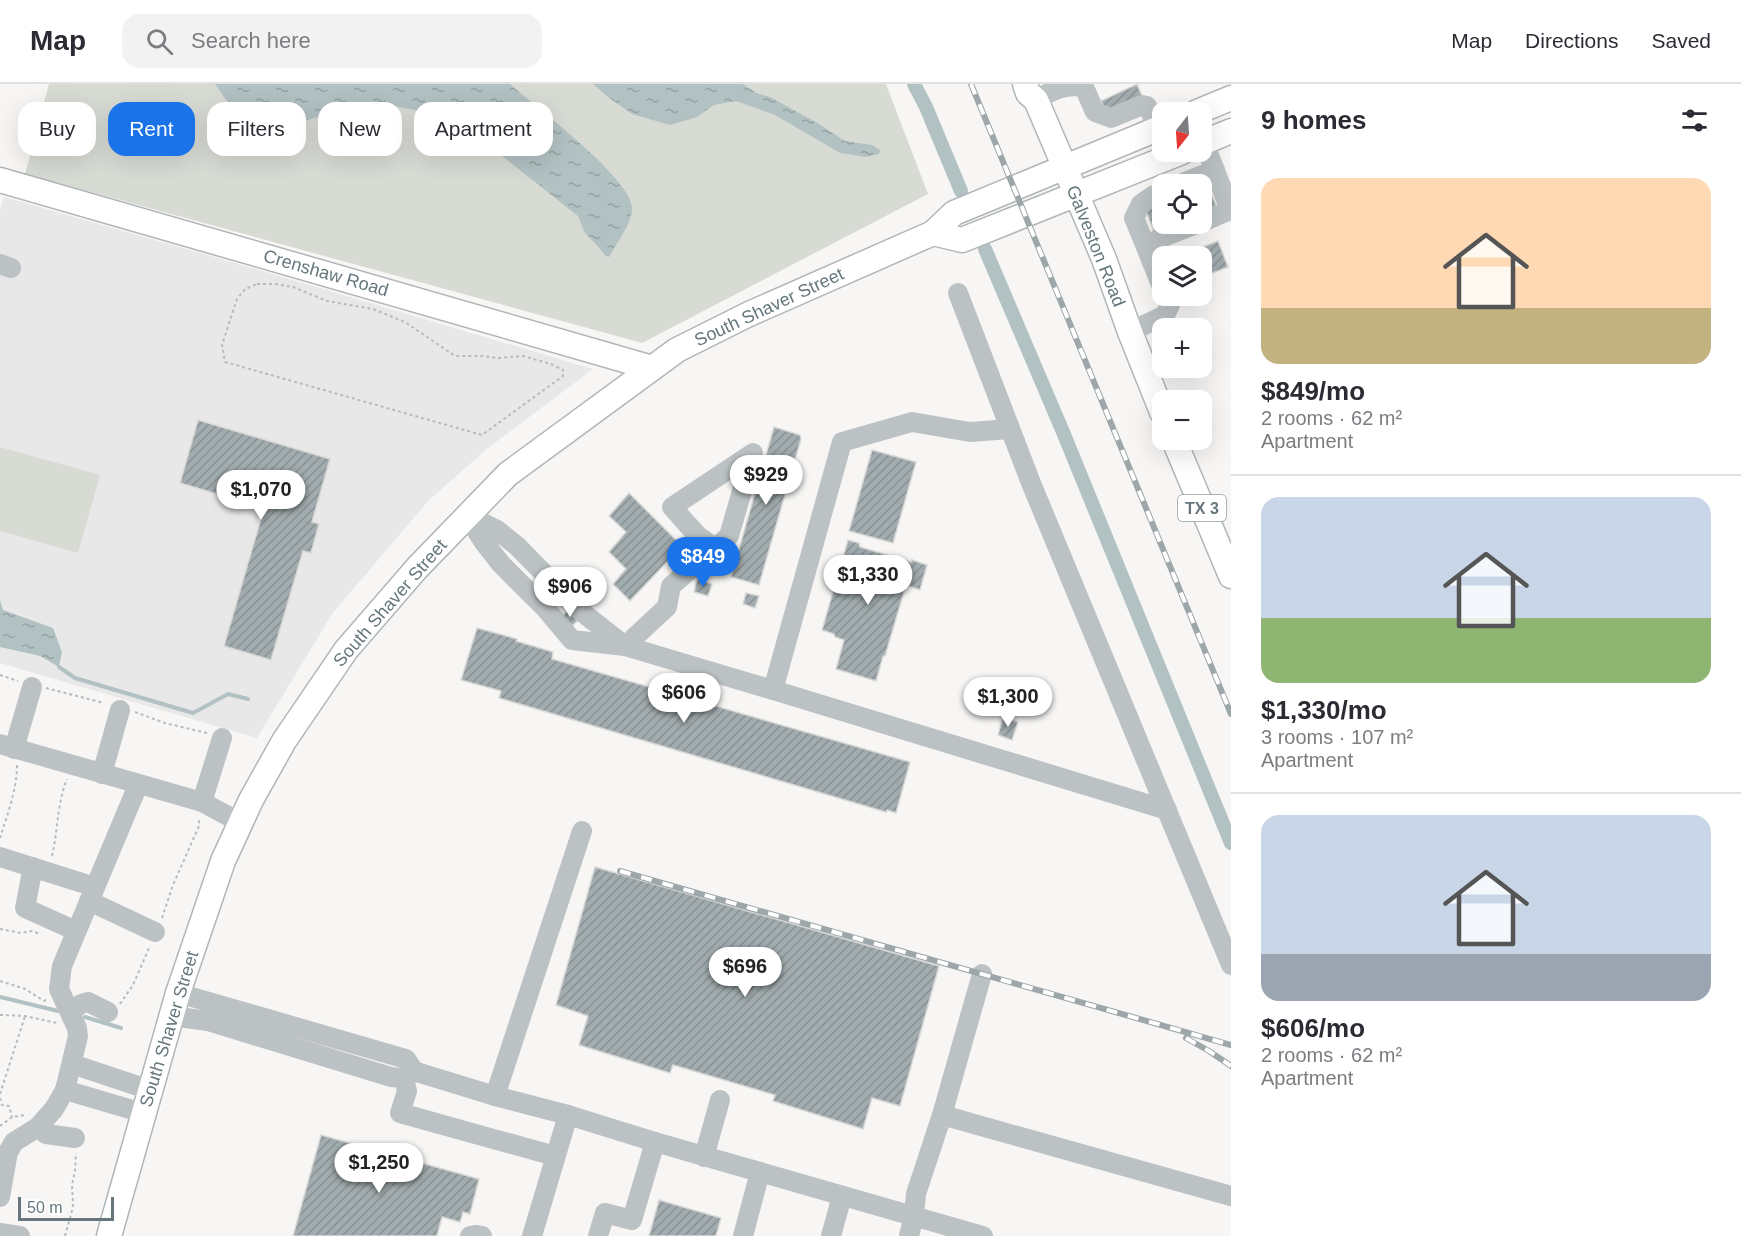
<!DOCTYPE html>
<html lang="en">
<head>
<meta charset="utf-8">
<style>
  body { margin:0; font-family:Helvetica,sans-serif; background:#f2f2f3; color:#2b2b33; height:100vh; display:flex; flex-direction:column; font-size:22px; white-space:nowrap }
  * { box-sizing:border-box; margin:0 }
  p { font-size:20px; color:#7c7c81 }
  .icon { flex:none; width:33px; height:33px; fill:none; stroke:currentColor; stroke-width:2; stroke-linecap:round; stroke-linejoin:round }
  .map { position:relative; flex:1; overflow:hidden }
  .details { display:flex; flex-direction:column; background:#fff; width:510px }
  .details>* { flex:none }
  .hud { position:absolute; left:18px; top:18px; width:570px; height:54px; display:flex; gap:12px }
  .needle { width:39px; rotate:197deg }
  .controls { position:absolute; left:1152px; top:18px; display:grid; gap:12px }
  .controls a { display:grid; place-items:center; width:60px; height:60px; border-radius:12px; background:#fff; box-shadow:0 6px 24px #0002; font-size:30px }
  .scale { position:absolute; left:18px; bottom:15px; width:96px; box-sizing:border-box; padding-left:6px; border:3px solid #65777c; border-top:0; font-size:16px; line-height:21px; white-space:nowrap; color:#65777c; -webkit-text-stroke:4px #fff; paint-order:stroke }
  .price { position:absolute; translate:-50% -51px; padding:0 14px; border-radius:21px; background:#fff; color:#222; font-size:20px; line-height:39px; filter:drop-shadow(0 2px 3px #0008) }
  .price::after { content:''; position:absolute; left:50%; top:36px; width:18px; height:14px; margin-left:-9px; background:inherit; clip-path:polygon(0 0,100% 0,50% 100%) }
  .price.on { background:#1a73e8; color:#fff }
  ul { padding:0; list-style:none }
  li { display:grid; align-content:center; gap:12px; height:318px; padding:0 30px }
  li+li { border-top:2px solid #e1e1e2 }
  li span { display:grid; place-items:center; height:186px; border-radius:18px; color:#555 }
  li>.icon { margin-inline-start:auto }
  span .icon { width:108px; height:108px; fill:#fffc; stroke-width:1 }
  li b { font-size:26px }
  h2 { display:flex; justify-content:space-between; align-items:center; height:72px; padding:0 30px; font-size:26px }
  .chip { padding:0 21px; border-radius:18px; background:#fff; box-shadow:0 6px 24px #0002; font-size:21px; line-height:54px }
  .chip.on { background:#1a73e8; color:#fff }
  header { display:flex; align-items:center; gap:36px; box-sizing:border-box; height:84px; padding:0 30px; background:#fff; border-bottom:2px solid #e1e1e2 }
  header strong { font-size:28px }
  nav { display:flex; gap:33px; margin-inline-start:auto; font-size:21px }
  .search { width:420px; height:54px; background:#f2f2f3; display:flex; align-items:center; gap:15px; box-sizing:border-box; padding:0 21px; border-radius:18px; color:#7c7c81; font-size:22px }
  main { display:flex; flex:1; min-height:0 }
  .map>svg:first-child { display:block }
  .built { fill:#e8e8e8 }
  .green { fill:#d8dbd4 }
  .water { fill:url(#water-ripples) }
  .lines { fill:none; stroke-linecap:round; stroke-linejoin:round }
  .stream { stroke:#b2c1c2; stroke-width:4 }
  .canal { stroke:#b2c1c2; stroke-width:14 }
  .building { fill:url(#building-hatch); stroke:#d8d8d7; stroke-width:1.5 }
  .major-casing { stroke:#b0b6b8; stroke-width:27 }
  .path { stroke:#b7bbbc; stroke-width:2; stroke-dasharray:3 3; stroke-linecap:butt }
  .minor { stroke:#bcc2c4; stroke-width:20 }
  .major { stroke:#fff; stroke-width:24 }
  .rail-casing { stroke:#9da6a8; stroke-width:6 }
  .rail { stroke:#fff; stroke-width:4; stroke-dasharray:11; stroke-linecap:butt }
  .labels { text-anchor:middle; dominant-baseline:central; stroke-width:6; stroke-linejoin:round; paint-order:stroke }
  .shield { fill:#fff; stroke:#93a0a3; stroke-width:1.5 }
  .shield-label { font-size:16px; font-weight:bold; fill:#65777c }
  .street-label { font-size:18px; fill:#65777c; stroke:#fff }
</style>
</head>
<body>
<header>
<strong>Map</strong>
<div class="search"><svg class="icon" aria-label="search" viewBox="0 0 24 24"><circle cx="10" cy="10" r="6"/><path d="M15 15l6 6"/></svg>Search here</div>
<nav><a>Map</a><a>Directions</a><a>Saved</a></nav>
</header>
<main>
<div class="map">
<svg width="1231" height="1152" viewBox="0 0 1231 1152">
  <defs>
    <pattern id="water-ripples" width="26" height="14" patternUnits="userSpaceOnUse" patternTransform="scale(1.5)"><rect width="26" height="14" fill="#b2c1c2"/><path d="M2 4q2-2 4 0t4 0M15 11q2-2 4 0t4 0" fill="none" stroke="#94a2a3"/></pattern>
    <pattern id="building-hatch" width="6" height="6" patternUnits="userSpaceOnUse" patternTransform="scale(1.5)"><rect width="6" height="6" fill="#a2acaf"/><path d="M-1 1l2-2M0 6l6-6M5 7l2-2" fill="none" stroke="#889193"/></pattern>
  </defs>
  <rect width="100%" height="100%" fill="#f7f6f4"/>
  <!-- built -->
  <polygon class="built" points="4,113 225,176 593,285 488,364 429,416 332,530 257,654 0,579 0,127"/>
  <!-- green -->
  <g class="green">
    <polygon points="49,0 886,0 928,110 642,259 25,90"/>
    <polygon points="0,363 100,391 78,469 0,447"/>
  </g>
  <!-- water -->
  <g class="water">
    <path d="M215,0H510C536,24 628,91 632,123C633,138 617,159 609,173L606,172L594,158L585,149L578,132L478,53L421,27L377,19L341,26L301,38L263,34L226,16Z"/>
    <polygon points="593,0 743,0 756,9 770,13 816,38 845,57 872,61 880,66 879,70 866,73 840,69 775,31 736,17 714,21 697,33 670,41 632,30 608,13"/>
    <polygon points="0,516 3,526 53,544 62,568 59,583 40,572 0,563"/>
  </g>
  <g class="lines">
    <!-- stream -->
    <g class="stream">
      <polyline points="59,583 75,594 193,629 228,610 248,615"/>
      <polyline points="0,913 58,927"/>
      <polyline points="85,933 121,944"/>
    </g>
    <!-- canal -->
    <g class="canal">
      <polyline points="914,0 926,23 961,107"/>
      <polyline points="985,165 1063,348 1231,759"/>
    </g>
  </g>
  <!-- building -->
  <g class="building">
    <polygon points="1137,0 1142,12 1106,28 1101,17"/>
    <polygon points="1208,100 1217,124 1202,130 1202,102"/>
    <polygon points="1162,117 1162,140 1175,140 1154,148 1145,124"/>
    <polygon points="1218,157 1228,183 1202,193 1202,172 1180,172"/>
    <polygon points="198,336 330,375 312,438 319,440 311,469 303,467 271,576 224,562 264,424 180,399"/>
    <polygon points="774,343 800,351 801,355 759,501 731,493"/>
    <polygon points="872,366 916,378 893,459 849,447"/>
    <polygon points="629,409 682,462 630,517 613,500 626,485 609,468 626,448 609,432"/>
    <polygon points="848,456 859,459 860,463 911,478 912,476 927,481 920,506 906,501 885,572 883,572 876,597 836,585 844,556 835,553 834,550 822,546"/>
    <polygon points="697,495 712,500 708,512 694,508"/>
    <polygon points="746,509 759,512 755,524 743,520"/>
    <polygon points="569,525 579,535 572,542 562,532"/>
    <polygon points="477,544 517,555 516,557 553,568 552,575 910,678 896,729 887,726 886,728 499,614 501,607 461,596"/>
    <polygon points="1003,633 1018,638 1012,656 998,651"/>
    <polygon points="595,783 939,882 900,1022 872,1014 863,1045 773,1017 775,1011 673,981 670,989 579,961 588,932 556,921"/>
    <polygon points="321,1051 479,1095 470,1130 463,1128 460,1138 442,1133 437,1152 293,1152"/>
    <polygon points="659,1116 721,1134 716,1152 649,1152"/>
  </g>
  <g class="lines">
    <!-- major casing -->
    <g class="major-casing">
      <g id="major">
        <polyline points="1025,0 1028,9 1036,16 1104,175 1130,248 1162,328"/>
        <polyline points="1197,28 1231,14"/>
        <polyline points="1202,59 1231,47"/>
        <polyline points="0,96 652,284"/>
        <polyline points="933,149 962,156 1182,68"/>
        <polyline points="1174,356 1231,492"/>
        <polyline points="109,1152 178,909 223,777 251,716 284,657 346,566 417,484 508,390 677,266 749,230 933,149 954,129 1162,43"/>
      </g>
    </g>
    <!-- path -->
    <g class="path">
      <polygon points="257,200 275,200 293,203 327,217 373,225 405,238 455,272 481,272 498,274 523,272 551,280 563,286 563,292 482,351 225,278 222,261 237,215 245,205"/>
      <polyline points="0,591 18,597"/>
      <polyline points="46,604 104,619"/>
      <polyline points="135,628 165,639 207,649"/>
      <path d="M0,754C7,731 17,706 17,681"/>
      <path d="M52,772C58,746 57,720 67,695"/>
      <polyline points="162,834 173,801 199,742 199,736"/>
      <polyline points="0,845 21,849 32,847 40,850"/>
      <polyline points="0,897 25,905 44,917 48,915"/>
      <polyline points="120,920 133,901 149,864"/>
      <polyline points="0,931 25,932 57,939"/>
      <polyline points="0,1010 25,932"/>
      <polyline points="0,1014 2,1021 9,1022 12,1033"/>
      <polyline points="0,1042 12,1033 26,1031"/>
      <polyline points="65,1152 73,1123 72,1101 75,1087 76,1069"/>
    </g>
    <!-- minor -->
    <g class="minor">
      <path d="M1036,16C1053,6 1064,0 1084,3L1095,28L1111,34L1142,21L1147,22L1159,44"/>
      <polyline points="1180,100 1215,86"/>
      <polyline points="1202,138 1230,126 1204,58"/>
      <polyline points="1148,168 1134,134 1141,120 1154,111"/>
      <polyline points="0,180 11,184"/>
      <polyline points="1162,203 1148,168 1158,155 1197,140"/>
      <polyline points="958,209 1031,399 1231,881"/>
      <polyline points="1130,248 1165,231 1170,221 1166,212"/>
      <polyline points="467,431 483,457 501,480 546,525 572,556 625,562 773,606 1167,726"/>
      <polyline points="467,431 497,446 517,462 582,528 625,562"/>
      <polyline points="625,562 667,523 671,502 729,452 753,369 672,423 697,451 715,464"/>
      <polyline points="773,606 842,358 912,338 970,348 1010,345"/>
      <polyline points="0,660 202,718 241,739"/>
      <polyline points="14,665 32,603"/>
      <polyline points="102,690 120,626"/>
      <polyline points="202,718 222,654"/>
      <polyline points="0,773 95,803"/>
      <polyline points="33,783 25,824 76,847"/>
      <polyline points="89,817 155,848"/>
      <polyline points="178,909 406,975 414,987 420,989 495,1012 568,1031 655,1058 983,1152"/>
      <polyline points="70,928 81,920 88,918 108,928"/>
      <polyline points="171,932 208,937 391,993 404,994 414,987"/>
      <polyline points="72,980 150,1006"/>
      <polyline points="404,994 407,1007 400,1029 555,1072"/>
      <polyline points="65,1006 143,1029"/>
      <polyline points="495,1012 582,747"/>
      <polyline points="942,1031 982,890"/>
      <polyline points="38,1043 46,1050 75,1054"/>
      <polyline points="704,1073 720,1016"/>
      <polyline points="0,1113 8,1068 14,1058 38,1043 54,1025 65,1006 78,952 77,944 59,905 62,882 138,701"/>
      <polyline points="0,1149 20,1152"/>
      <polyline points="470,1152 475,1151 482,1152"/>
      <polyline points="532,1152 568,1031"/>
      <polyline points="598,1152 605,1129 632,1136 655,1058"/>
      <polyline points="743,1152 760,1088"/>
      <polyline points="831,1152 842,1112"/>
      <polyline points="909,1152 914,1132 916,1110 942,1031 1231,1112"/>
    </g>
    <!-- major -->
    <use href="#major" class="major"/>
    <!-- rail casing -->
    <g class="rail-casing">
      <g id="rail">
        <polyline points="971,0 1231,630"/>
        <polyline points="620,787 1231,961"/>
        <polyline points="1186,954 1209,967 1231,982"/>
      </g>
    </g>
    <!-- rail -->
    <use href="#rail" class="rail"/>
  </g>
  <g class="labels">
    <!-- shield labels -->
    <rect class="shield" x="1178" y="411" width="48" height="26" rx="4.5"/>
    <g class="shield-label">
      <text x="1202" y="424">TX 3</text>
    </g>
    <!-- street labels -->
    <g class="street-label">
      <text transform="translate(1096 162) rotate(68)">Galveston Road</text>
      <text transform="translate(326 189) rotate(16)">Crenshaw Road</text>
      <text transform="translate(769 223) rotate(-25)">South Shaver Street</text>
      <text transform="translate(390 519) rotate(-49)">South Shaver Street</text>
      <text transform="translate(169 945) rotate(-73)">South Shaver Street</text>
    </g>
  </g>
</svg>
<div class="controls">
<a><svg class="needle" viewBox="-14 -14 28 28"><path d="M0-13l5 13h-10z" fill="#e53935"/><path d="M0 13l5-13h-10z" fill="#7c7c81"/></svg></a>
<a><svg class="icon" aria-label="locate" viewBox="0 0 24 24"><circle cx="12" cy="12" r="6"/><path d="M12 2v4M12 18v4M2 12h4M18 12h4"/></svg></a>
<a><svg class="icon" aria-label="layers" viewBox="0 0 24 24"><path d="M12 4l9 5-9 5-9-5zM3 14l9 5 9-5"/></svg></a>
<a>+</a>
<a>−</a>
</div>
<div class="scale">50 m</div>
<b class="price" style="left:766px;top:422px">$929</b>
<b class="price" style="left:261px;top:437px">$1,070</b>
<b class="price on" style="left:703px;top:504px">$849</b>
<b class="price" style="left:868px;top:522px">$1,330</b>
<b class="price" style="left:570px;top:534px">$906</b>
<b class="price" style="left:684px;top:640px">$606</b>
<b class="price" style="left:1008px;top:644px">$1,300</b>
<b class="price" style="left:745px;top:914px">$696</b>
<b class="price" style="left:379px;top:1110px">$1,250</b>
<div class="hud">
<a class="chip">Buy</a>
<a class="chip on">Rent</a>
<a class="chip">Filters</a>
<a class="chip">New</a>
<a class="chip">Apartment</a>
</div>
</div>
<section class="details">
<h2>9 homes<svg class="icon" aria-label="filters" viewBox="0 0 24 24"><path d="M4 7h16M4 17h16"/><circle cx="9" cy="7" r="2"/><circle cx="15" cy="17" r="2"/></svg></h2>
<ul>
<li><span style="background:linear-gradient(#ffd9b3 70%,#c2b280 0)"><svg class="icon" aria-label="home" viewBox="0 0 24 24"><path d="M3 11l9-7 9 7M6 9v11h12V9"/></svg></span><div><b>$849/mo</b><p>2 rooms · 62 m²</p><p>Apartment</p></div></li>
<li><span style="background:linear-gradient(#c9d6e8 65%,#8fb573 0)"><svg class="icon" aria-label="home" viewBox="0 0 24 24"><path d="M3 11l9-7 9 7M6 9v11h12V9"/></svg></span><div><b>$1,330/mo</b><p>3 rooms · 107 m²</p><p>Apartment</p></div></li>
<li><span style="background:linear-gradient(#c9d6e8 75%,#9aa5b1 0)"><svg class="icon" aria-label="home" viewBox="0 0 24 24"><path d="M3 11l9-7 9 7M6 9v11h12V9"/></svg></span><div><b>$606/mo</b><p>2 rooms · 62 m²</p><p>Apartment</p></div></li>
</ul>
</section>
</main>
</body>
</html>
